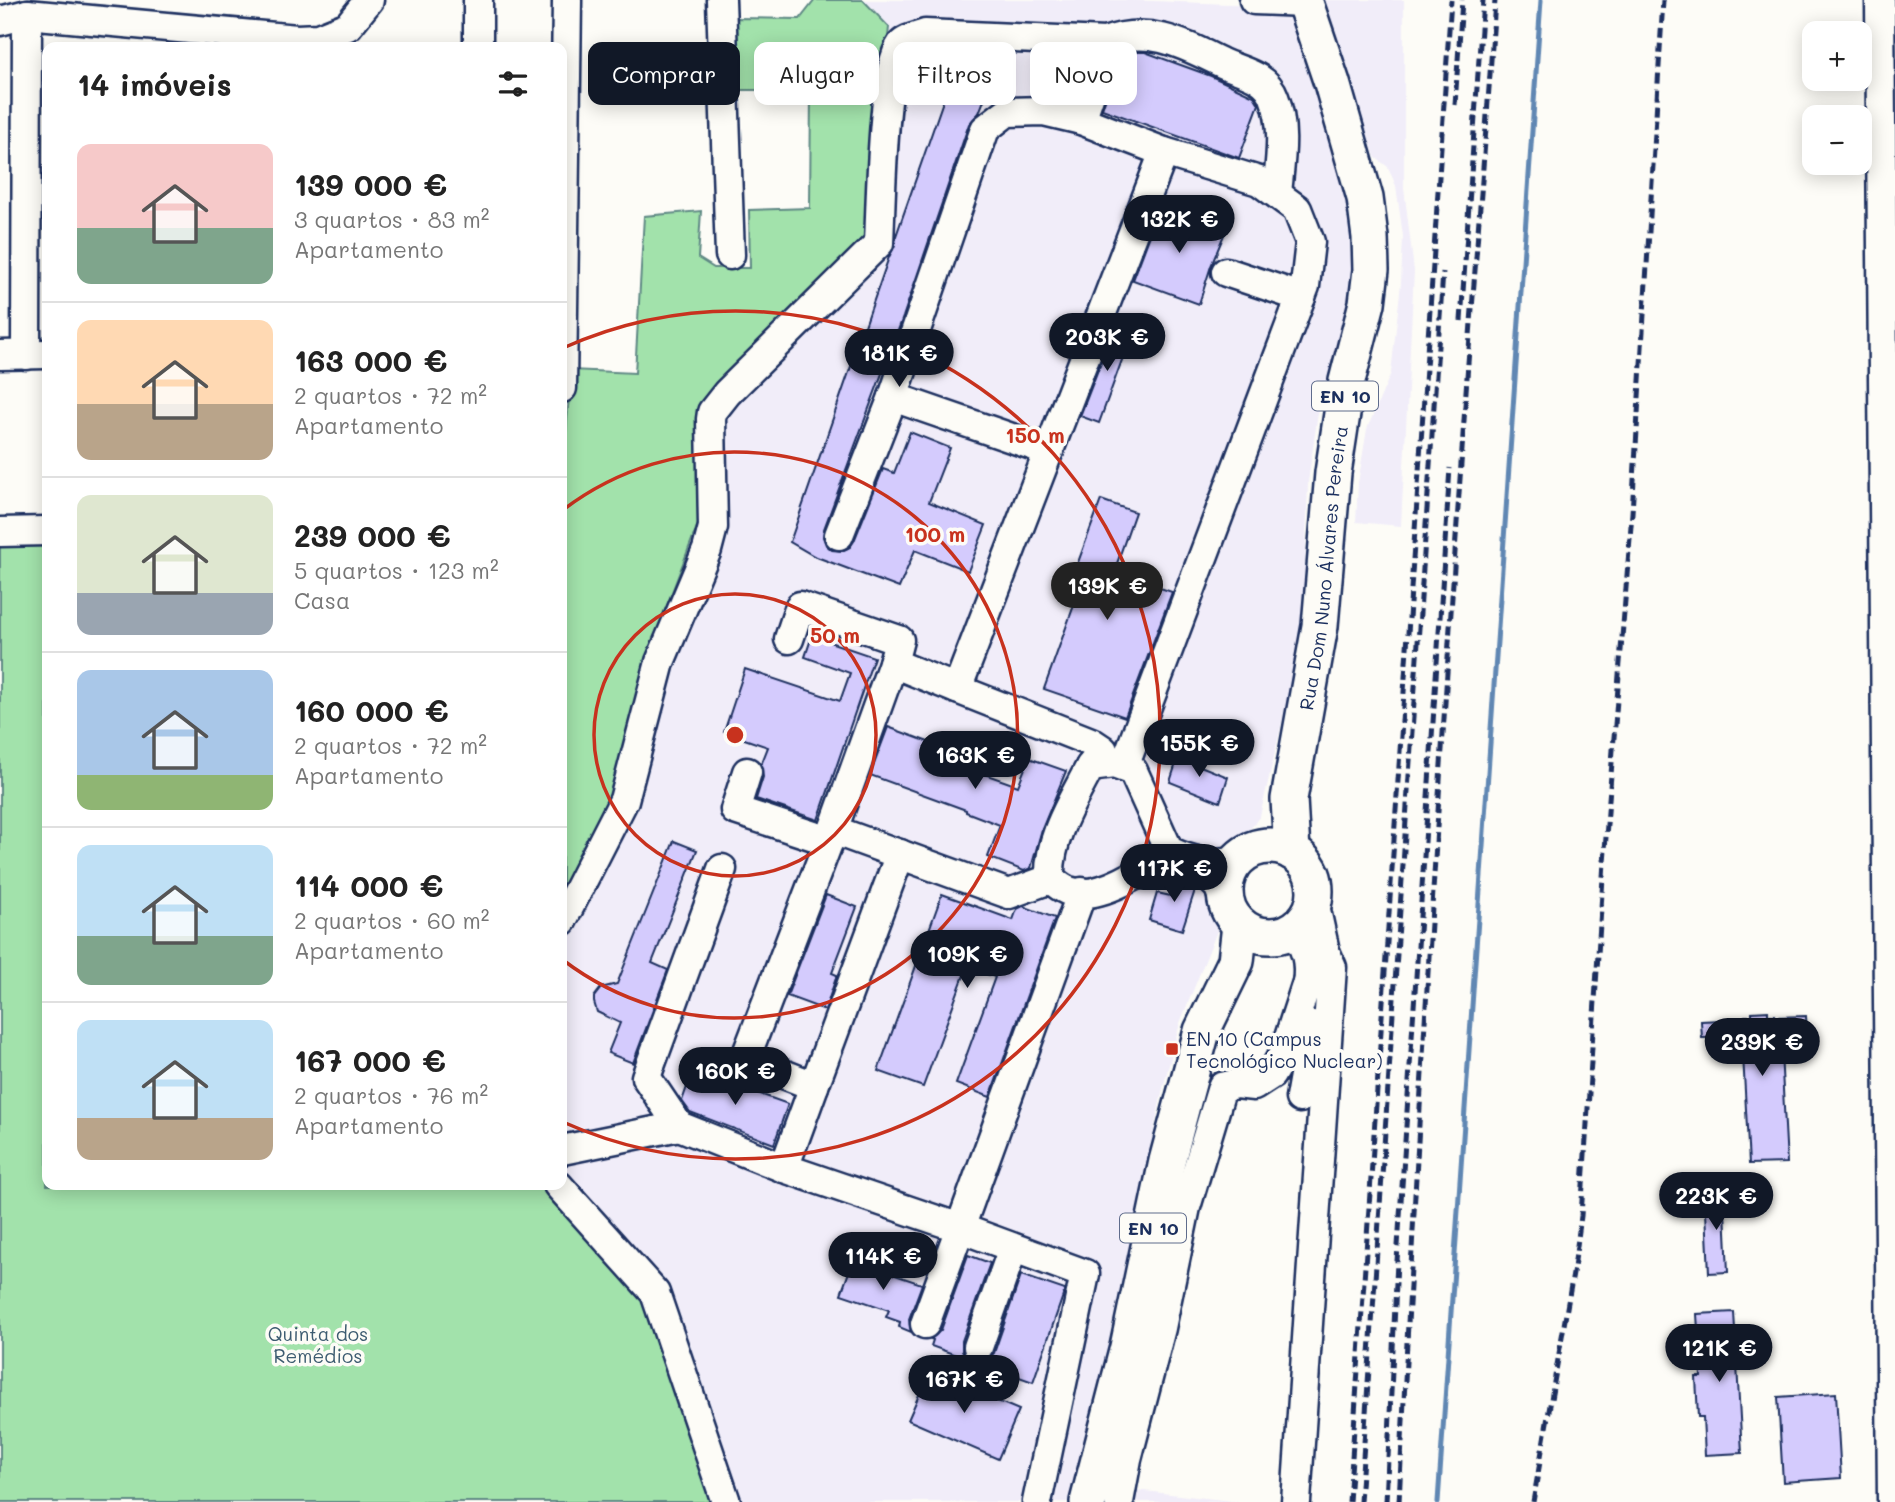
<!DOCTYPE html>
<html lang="pt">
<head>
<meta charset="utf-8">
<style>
  body { margin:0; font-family:Mali,sans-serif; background:#f6f6f6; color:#222; height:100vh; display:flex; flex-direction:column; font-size:26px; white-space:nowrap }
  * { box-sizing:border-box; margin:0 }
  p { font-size:23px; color:#767676 }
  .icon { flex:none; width:38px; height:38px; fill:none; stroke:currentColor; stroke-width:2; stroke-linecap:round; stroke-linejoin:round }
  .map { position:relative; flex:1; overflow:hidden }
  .panel { position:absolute; left:42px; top:42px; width:525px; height:1148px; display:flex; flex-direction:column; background:#fff; border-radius:14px; box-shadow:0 4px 18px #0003 }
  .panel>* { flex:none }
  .hud { position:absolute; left:588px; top:42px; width:665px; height:63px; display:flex; gap:14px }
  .tools { position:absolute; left:1802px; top:21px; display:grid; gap:14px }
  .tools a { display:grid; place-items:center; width:70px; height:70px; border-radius:14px; background:#fff; box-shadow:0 4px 18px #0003; font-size:35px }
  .price { position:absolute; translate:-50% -60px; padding:0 16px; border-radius:24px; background:#111827; color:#fff; font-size:23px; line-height:46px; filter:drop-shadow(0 2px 4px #0008) }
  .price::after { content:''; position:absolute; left:50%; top:42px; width:21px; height:16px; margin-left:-10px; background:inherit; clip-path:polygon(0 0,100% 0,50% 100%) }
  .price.on { background:#222; color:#fff }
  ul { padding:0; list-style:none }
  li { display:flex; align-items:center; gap:21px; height:175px; padding:0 35px }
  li+li { border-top:2px solid #e0e0e0 }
  li span { display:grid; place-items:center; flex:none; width:196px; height:140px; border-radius:14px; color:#555 }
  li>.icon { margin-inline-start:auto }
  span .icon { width:84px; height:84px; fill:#fffc; stroke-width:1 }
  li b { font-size:30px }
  h2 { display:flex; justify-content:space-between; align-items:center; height:84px; padding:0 35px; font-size:30px }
  .tag { padding:0 24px; border-radius:14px; background:#fff; box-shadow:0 4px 18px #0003; font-size:24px; line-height:63px }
  .tag.on { background:#111827; color:#fff }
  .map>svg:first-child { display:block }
  .built { fill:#f1edf9 }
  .green { fill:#a2e2ab; stroke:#5e8884; stroke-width:2 }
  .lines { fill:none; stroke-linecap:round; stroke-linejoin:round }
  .stream { stroke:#6187b3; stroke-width:5 }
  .building { fill:#d4cbfd; stroke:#1b2f5e; stroke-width:2 }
  .minor-casing { stroke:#1b2f5e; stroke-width:33 }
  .major-casing { stroke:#1b2f5e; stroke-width:40 }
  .minor { stroke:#fdfcf7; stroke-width:28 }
  .major { stroke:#fdfcf7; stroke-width:35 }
  .rail { stroke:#1b2f5e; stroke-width:5; stroke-dasharray:10 5; stroke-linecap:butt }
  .ring { fill:none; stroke:#c8321e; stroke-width:3.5 }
  .poi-dot { fill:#c8321e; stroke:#fdfcf7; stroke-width:2.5 }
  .labels { text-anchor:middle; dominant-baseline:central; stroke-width:7; stroke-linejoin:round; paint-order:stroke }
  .shield { fill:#fdfcf7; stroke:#5f6c8c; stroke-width:2 }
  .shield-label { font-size:18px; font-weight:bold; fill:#1b2f5e }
  .street-label { font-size:19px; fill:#1b2f5e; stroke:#fdfcf7 }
  .poi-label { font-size:19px; fill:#1b2f5e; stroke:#fdfcf7; text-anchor:start }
  .park-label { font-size:19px; fill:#3d5c71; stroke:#fdfcf7 }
  .centre { fill:#c8321e; stroke:#fdfcf7; stroke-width:3.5 }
  .ring-label { font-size:21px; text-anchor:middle; font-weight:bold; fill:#c8321e; stroke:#fdfcf7; stroke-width:7; stroke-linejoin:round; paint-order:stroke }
</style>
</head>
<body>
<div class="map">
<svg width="1895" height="1502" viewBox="0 0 1895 1502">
  <rect width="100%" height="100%" fill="#fdfcf7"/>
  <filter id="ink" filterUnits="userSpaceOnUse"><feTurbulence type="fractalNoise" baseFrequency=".0143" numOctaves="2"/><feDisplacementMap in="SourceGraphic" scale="14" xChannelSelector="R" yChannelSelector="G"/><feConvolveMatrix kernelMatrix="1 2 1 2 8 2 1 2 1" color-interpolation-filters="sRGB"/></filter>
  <g filter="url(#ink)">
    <!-- built -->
    <g class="built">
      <polygon points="863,0 1128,0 1282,6 1292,16 1296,26 1345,187 1351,216 1352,261 1347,314 1319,406 1308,482 1303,633 1260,816 1247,833 1215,849 1215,908 1217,931 1180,1023 1163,1088 1104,1363 1069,1502 720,1502 562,1185 562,901 628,764 650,650 704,508 709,404 874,235 889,27"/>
      <polygon points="1321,0 1404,0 1404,188 1414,271 1401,526 1356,522 1358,483 1367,429 1391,373 1401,283 1403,236 1396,186 1388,167 1375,157"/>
      <polygon points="1101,1486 1240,1502 1098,1502"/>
    </g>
    <!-- green -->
    <g class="green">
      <polygon points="815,0 863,0 889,27 867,238 705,408 704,508 650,650 614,811 562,901 562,464 564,460 571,370 635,373 644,216 701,211 698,258 714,268 750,268 749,210 810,208 811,90 738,90 736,18 800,19"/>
      <polygon points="47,542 47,1185 550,1185 646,1297 720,1502 0,1502 0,543"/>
    </g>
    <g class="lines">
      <!-- stream -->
      <polyline class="stream" points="1438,1502 1541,0"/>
    </g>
    <!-- building -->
    <g class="building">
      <polygon points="1137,52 1145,52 1211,76 1254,96 1259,104 1239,158 1102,109 1120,55"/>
      <polygon points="958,58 994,74 979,113 969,124 903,317 824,529 823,537 826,545 832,550 842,551 850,547 854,541 883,469 894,473 910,432 950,448 929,502 986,525 968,571 915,550 899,588 814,556 790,542 889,257 895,245 896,236"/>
      <polygon points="1161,206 1226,230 1211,266 1199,304 1133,280"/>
      <polygon points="1117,321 1134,327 1099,423 1080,416"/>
      <polygon points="1101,500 1135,512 1114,572 1172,592 1125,717 1044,689 1083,580 1073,576"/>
      <polygon points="812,636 874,657 818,820 756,799 763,777 761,765 768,747 724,732 745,669 840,701 850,673 805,657"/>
      <polygon points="888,727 977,760 973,770 1018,786 1029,758 1066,771 1042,829 1031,868 1024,871 988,857 1000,825 966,812 966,810 870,775"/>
      <polygon points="1178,757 1228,777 1220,802 1170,782"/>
      <polygon points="674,841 697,850 652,963 668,970 633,1063 608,1053 620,1023 597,1012 594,1002 594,997 601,988 617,984"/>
      <polygon points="1177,872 1183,874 1196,887 1182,930 1149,920 1157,893 1171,896"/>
      <polygon points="942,894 1013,920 1017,909 1023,906 1055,918 990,1097 956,1084 995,977 967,967 923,1087 878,1071"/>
      <polygon points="826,895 857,907 832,973 837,975 825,1010 787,996"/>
      <polygon points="1768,1011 1768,1015 1775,1015 1776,1017 1806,1016 1807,1033 1780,1034 1787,1163 1749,1164 1742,1037 1702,1038 1701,1021 1745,1019 1745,1016 1752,1016 1752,1012"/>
      <polygon points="693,1070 788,1104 774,1144 690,1112 682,1101"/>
      <polygon points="1724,1190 1728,1272 1709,1273 1705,1191"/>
      <polygon points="968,1255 990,1263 962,1341 962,1351 967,1359 931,1346 933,1340 931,1339 941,1330"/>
      <polygon points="853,1261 922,1284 909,1319 911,1332 899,1327 900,1322 886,1317 889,1310 841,1294"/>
      <polygon points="1021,1275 1065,1290 1033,1382 980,1363 988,1360 994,1353"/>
      <polygon points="1734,1312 1742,1453 1705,1455 1703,1417 1698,1417 1696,1377 1701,1377 1697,1314"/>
      <polygon points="929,1372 1019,1410 998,1459 908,1420"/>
      <polygon points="1836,1393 1841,1478 1783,1482 1778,1397"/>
    </g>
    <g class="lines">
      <!-- minor casing -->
      <g class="minor-casing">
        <g id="minor">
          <polyline points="721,0 730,255"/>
          <polyline points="1254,0 1304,2"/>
          <polyline points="1880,0 1892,1502"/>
          <polyline points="0,21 27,14 297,39 318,38 348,26 369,0"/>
          <polyline points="478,47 478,0"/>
          <polyline points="1081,120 1102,59 1105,42"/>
          <polyline points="1226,272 1301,297"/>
          <polyline points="0,355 47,354"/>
          <polyline points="26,355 27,14"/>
          <polyline points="562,388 567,0"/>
          <polyline points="893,397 1049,451"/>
          <polyline points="0,532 47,531"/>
          <polyline points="839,535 893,397 985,129 1007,112 1043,111 1081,120 1164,152"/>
          <polyline points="789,639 800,606 899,640 893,663"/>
          <polyline points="957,689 893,663 833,830 1009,894 1050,879"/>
          <polyline points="1090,767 1103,750 1091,742 957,689 1164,152 1259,181 1297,209 1310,242 1305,286 1124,767"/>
          <polyline points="747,772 735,810 829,841"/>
          <polyline points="833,830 745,1059 814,1086 900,854"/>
          <path d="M1169,851C1148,869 1098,902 1069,891C1062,889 1056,883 1050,879C1048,839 1072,802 1090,767L1114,764L1133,771L1169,851C1193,862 1211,866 1237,860"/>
          <polyline points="1194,862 1218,886 1228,907"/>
          <polyline points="722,869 646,1077 679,1126 784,1168"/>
          <polyline points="1314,901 1325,951 1322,968"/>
          <path d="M562,921L624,800L660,662L707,550L713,527L711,419L712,412L727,393L879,243C881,204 882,71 901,45C906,39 917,37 925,34L1105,42C1149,25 1183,44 1222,63C1242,72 1266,75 1274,97C1286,127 1280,162 1277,193"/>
          <path d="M1292,930C1307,948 1310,962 1307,985"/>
          <polyline points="814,1086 784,1168 960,1228 1082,892"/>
          <polyline points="1300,1098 1313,1025"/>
          <polyline points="562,1150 679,1126"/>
          <polyline points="558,1185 655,1293 726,1502"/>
          <polyline points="925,1324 960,1228 1085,1274 1037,1502"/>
          <polyline points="978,1347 1013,1248"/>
          <polyline points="1119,1502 1127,1459 1161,1328 1186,1207 1222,1087 1236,1084 1254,1086 1271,1075 1284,1053 1309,976"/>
          <polyline points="1296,1502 1332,967 1325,951"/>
        </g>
      </g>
      <!-- major casing -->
      <g class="major-casing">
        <g id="major">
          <circle cx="1270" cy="891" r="45"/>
          <path id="s1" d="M1292,852L1289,799L1320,626L1333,473L1347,381L1367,303L1371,270L1370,237L1365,198L1332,83L1304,0"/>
          <polyline points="1088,1502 1128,1347 1167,1161 1202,1031 1236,961 1240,925"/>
        </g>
      </g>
      <!-- minor -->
      <use href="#minor" class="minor"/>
      <!-- major -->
      <use href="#major" class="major"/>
      <!-- rail -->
      <g class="rail">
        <polyline points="1455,105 1462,0"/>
        <polyline points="1461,321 1483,0"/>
        <polyline points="1349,1502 1451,0"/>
        <polyline points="1360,1502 1443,272"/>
        <polyline points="1386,1502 1397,1261 1450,468"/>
        <path d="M1399,1502C1417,1127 1441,752 1467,377C1476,251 1487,126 1495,0"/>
        <polyline points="1533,1502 1574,1268 1581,1216 1604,862 1632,513 1663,0"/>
      </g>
    </g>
  </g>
  <!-- distance rings -->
  <g class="ring">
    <circle cx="735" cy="735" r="141"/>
    <path d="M563 510A283 283 0 1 1 563 960"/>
    <path d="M563 348A424 424 0 1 1 563 1122"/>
  </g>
  <!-- markers -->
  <rect class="poi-dot" x="1165" y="1042" width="14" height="14" rx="3.5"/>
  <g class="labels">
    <!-- shield labels -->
    <g class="shield">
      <rect x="1312" y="381.5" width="66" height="29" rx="5"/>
      <rect x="1120" y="1213.5" width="66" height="29" rx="5"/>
    </g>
    <g class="shield-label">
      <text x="1345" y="396">EN 10</text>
      <text x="1153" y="1228">EN 10</text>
    </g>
    <!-- street labels -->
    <g class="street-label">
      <text stroke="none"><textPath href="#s1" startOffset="287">Rua Dom Nuno Álvares Pereira</textPath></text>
    </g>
    <!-- poi labels -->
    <g class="poi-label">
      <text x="1186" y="1038">EN 10 (Campus<tspan x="1186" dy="22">Tecnológico Nuclear)</tspan></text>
    </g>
    <!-- park labels -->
    <g class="park-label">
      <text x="318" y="1333">Quinta dos<tspan x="318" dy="22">Remédios</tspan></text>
    </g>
  </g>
  <circle cx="735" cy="735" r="10" class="centre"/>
  <g class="ring-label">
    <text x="1035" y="443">150 m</text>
    <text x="935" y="542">100 m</text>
    <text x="835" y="643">50 m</text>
  </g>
</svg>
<div class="tools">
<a>+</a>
<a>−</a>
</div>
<b class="price" style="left:1179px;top:255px">132K €</b>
<b class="price" style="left:1107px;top:373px">203K €</b>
<b class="price" style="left:899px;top:389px">181K €</b>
<b class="price on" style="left:1107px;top:622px">139K €</b>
<b class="price" style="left:1199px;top:779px">155K €</b>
<b class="price" style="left:975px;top:791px">163K €</b>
<b class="price" style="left:1174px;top:904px">117K €</b>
<b class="price" style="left:967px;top:990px">109K €</b>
<b class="price" style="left:1762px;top:1078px">239K €</b>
<b class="price" style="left:735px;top:1107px">160K €</b>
<b class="price" style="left:1716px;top:1232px">223K €</b>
<b class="price" style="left:883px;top:1292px">114K €</b>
<b class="price" style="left:1719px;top:1384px">121K €</b>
<b class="price" style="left:964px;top:1415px">167K €</b>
<div class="hud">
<a class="tag on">Comprar</a>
<a class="tag">Alugar</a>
<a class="tag">Filtros</a>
<a class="tag">Novo</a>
</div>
<section class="panel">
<h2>14 imóveis<svg class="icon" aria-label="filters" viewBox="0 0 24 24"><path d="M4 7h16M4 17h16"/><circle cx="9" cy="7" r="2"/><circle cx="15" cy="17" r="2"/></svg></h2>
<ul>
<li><span style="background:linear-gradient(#f6c9c9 60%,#7fa58c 0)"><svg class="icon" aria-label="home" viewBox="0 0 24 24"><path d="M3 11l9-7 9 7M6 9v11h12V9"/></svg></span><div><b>139 000 €</b><p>3 quartos · 83 m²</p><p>Apartamento</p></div></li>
<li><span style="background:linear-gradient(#ffd9b3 60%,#b9a48a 0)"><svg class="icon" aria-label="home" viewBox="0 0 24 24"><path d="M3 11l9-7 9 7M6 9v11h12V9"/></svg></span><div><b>163 000 €</b><p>2 quartos · 72 m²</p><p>Apartamento</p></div></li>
<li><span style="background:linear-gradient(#dfe7d0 70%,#9aa5b1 0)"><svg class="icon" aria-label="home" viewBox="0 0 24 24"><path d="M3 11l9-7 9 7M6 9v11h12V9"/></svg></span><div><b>239 000 €</b><p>5 quartos · 123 m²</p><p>Casa</p></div></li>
<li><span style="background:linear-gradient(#a9c7e8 75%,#8fb573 0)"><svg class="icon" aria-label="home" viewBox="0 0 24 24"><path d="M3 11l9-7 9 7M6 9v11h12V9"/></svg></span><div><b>160 000 €</b><p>2 quartos · 72 m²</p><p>Apartamento</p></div></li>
<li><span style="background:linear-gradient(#bfe0f5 65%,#7fa58c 0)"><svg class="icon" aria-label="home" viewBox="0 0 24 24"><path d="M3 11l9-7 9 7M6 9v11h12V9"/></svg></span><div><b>114 000 €</b><p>2 quartos · 60 m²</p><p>Apartamento</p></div></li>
<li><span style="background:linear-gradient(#bfe0f5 70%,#b9a48a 0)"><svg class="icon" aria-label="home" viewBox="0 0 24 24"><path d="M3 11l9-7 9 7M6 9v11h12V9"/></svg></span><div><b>167 000 €</b><p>2 quartos · 76 m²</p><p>Apartamento</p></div></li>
</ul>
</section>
</div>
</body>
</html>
